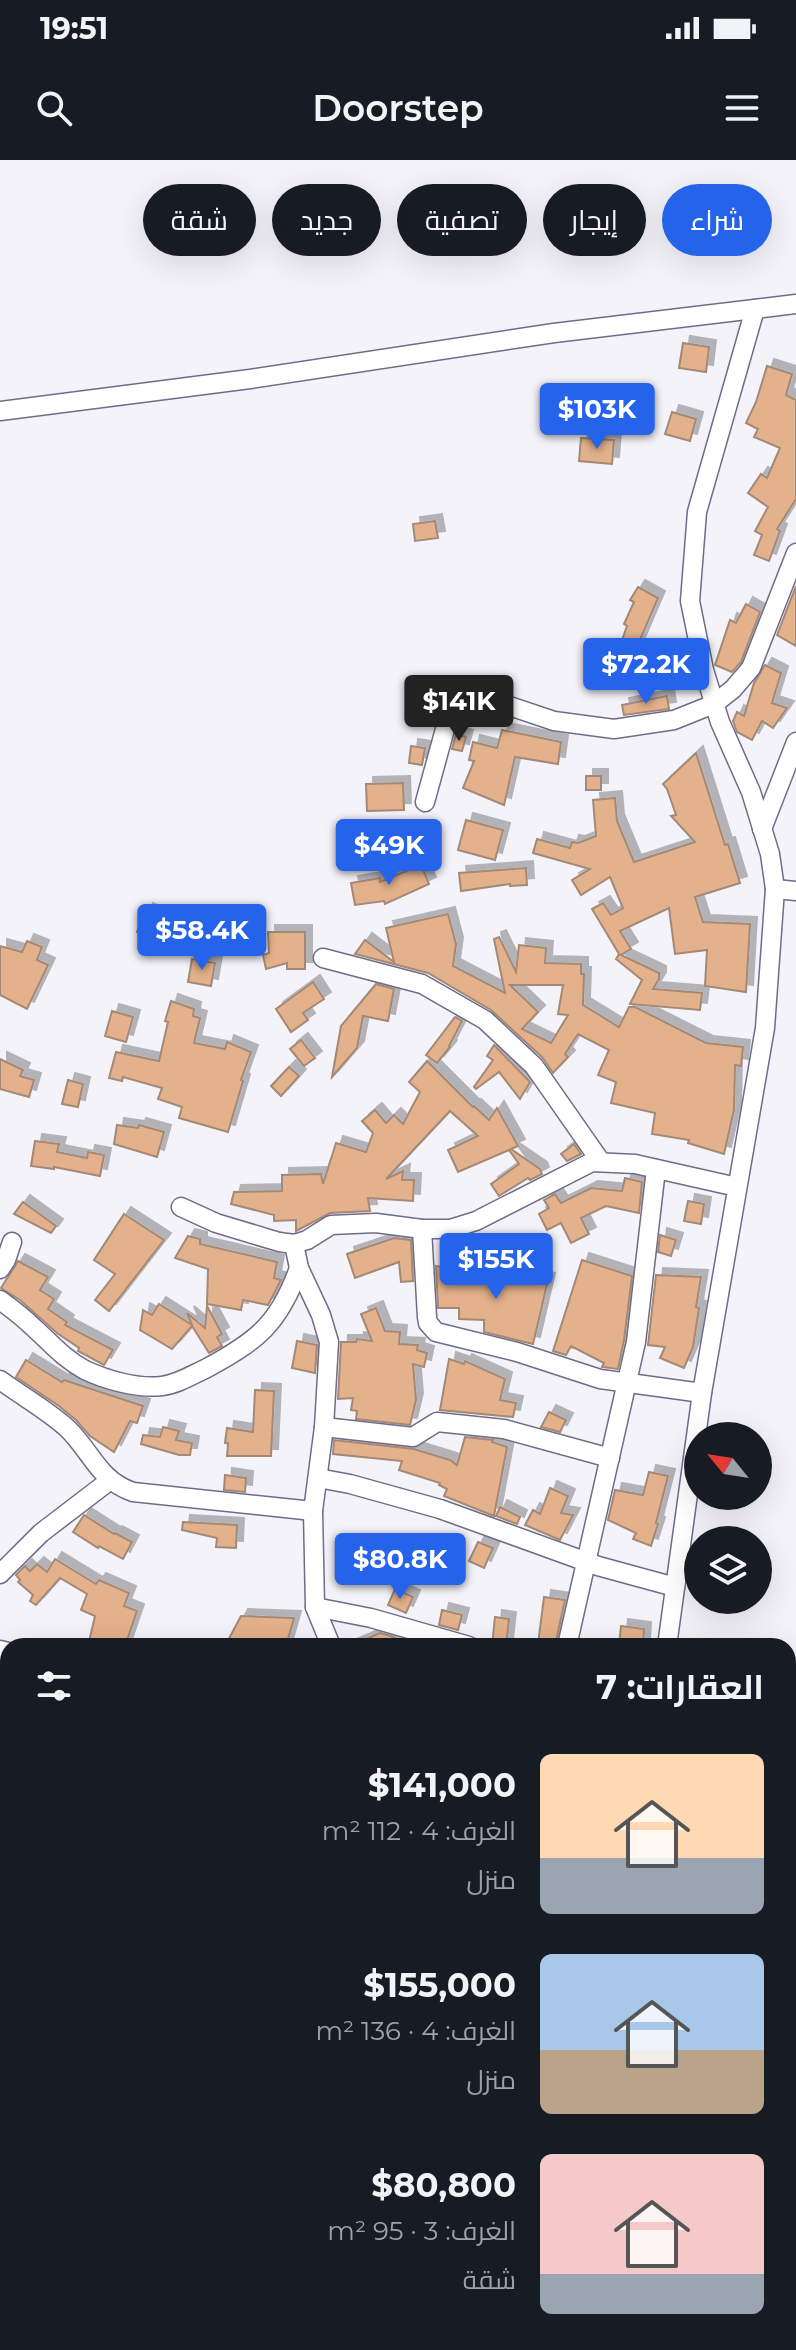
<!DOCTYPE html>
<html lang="ar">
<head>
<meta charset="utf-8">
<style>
  body { margin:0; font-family:Montserrat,Cairo,sans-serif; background:#242831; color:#f1f3f6; direction:rtl; height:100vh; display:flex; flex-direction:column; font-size:30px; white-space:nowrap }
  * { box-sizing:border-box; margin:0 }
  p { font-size:26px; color:#9ea1a6 }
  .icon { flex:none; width:44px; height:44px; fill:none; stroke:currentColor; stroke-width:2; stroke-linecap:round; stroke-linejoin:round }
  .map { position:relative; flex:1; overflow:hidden; direction:ltr }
  .sheet { position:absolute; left:0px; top:1478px; width:796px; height:712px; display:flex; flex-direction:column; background:#171b24; border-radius:24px 24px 0 0; box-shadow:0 8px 32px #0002; direction:rtl }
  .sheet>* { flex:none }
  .top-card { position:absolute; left:24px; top:24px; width:748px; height:72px; direction:rtl; display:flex; gap:16px }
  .needle { width:52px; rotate:300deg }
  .buttons { position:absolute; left:684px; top:1262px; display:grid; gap:16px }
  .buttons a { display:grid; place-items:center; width:88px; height:88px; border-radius:50%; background:#171b24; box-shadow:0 8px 32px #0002; font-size:40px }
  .price { position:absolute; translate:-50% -68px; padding:0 18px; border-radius:8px; background:#2563eb; color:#fff; font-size:26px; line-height:52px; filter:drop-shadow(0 2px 4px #0008) }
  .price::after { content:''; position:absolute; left:50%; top:48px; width:24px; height:18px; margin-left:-12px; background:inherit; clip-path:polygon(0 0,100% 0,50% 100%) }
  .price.current { background:#222; color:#fff }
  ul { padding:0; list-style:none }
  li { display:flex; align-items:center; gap:24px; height:200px; padding:0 32px }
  li span { display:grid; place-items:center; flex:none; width:224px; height:160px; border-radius:12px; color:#555 }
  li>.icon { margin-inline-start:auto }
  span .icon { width:96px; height:96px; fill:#fffc; stroke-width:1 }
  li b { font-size:34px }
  h2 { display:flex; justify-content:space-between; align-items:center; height:96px; padding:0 32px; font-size:34px }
  .tag { padding:0 28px; border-radius:36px; background:#171b24; box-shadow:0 8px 32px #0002; font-size:28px; line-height:72px }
  .tag.current { background:#2563eb; color:#fff }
  .status { display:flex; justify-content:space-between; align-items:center; height:56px; padding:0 40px; background:#171b24; direction:ltr }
  .status svg { height:22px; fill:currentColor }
  header { display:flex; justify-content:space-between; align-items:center; height:104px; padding:0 32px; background:#171b24; font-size:36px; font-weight:600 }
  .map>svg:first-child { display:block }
  .building { fill:#e3b18b; stroke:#a38976; stroke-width:2; fill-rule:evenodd; filter:url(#shadow) }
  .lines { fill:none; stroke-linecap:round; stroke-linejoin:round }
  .street-casing { stroke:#6e6c87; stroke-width:21 }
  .street { stroke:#fff; stroke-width:18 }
</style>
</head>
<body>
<div class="status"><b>19:51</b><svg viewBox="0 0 49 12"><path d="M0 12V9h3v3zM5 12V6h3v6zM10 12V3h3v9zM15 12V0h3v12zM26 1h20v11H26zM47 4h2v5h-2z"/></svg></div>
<header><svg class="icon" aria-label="menu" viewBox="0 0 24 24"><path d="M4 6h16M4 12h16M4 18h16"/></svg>Doorstep<svg class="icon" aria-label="search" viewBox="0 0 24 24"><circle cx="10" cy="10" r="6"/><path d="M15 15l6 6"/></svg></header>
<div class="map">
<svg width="796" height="2190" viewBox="0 0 796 2190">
  <defs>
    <filter id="shadow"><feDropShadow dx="7" dy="-7" stdDeviation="0" flood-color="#0004"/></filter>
  </defs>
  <rect width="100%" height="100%" fill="#f4f3fa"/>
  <!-- building -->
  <g class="building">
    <polygon points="683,183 709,187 706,212 679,208"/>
    <polygon points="767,206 792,214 786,235 796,240 796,339 777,369 780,371 769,401 754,395 762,375 755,371 768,347 748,333 761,314 767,318 780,288 754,277 758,269 746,263 756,242"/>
    <polygon points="672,252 696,259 690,281 665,274"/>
    <polygon points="581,278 614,280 612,304 579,301"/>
    <polygon points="435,361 438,378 415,381 413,364"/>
    <polygon points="796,426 796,486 777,475"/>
    <polygon points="638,427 658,438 636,489 621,483 627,466 624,464 634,442 630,440"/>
    <polygon points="746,444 760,452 741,502 732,512 715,505 730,460 736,463"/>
    <polygon points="765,505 781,513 772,543 787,548 773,568 762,561 752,580 737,572 733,561 737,552 744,556 754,523"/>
    <polygon points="667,536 669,549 624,555 622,545"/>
    <polygon points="502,570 561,582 558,604 515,597 504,645 463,628 474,601 469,600 473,582 497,588"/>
    <polygon points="456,574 466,577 462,591 452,589"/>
    <polygon points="411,586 425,588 422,605 409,603"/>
    <polygon points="696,593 725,685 728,684 740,723 695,737 703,762 750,764 746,832 705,826 707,790 675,794 669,748 620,771 631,789 621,795 659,813 659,819 653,829 702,833 700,850 630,844 642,820 616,799 619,794 592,749 603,743 611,755 623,748 610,717 581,735 572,720 590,709 533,693 537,679 570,688 572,682 578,683 596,676 593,640 615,638 617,661 634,702 695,682 671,656 676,655 667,629 663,624"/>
    <rect x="586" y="616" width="15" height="14"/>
    <polygon points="403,623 404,650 367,651 366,624"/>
    <polygon points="466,660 503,670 495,700 458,690"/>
    <polygon points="421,705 429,724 385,744 384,741 355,745 351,723 380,718 380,722"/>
    <polygon points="526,708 527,725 510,726 510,724 461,731 459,713"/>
    <polygon points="146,750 159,756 150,777 137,772"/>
    <path d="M448,754L456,784L453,806L505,833L494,779L499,777L516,812L519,785L546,788L545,803L581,804V814H584L583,845L619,867L629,847H635L706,883L743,887L741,906L735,905L734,950L724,994L688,983L689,980L652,974L655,953L611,943L616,922L598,915L609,890L578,874L565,894L568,897L553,913L542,897L491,850L428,813L355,794L365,780L394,802L386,768ZM510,825H563L558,854L568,855L551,883L522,869L538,852Z"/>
    <polygon points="184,757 198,760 192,783 178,779"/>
    <polygon points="268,772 305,772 305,809 287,809 287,803 266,809 263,795 269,793"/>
    <polygon points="27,781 42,787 37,800 48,805 27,849 0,835 0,786 22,792"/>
    <polygon points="192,799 215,803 211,826 188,822"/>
    <polygon points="313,822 324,839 303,853 308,860 291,872 276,849"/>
    <polygon points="376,824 394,829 388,861 363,856 357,888 332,917 341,866"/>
    <polygon points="171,841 194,849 193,856 200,858 194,883 225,889 227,882 251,892 241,920 243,921 228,972 179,958 182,947 158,939 162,928 123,917 122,921 109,918 116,892 159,901 168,862 165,861"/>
    <polygon points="112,851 133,857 126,882 105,876"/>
    <polygon points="455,857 462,861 449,886 450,887 437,903 426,895"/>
    <polygon points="301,880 315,898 304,906 290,889"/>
    <polygon points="494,885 530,922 520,939 499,912 476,929 474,927 493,900 487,896"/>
    <polygon points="0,899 23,910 20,916 34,920 29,937 0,929"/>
    <polygon points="427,901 473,947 474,946 489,960 497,948 518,986 511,989 540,1009 542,1014 530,1020 528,1018 499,1036 491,1024 519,1004 509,990 458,1012 448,990 478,976 450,951 386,1019 403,1011 402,1020 414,1020 413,1041 368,1038 370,1051 330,1053 296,1071 296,1060 274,1061 274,1055 231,1044 234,1032 282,1031 282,1015 321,1014 323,1024 336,983 366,992 373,973 362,961 375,950 386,963 394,955 403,964 420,932 409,922"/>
    <polygon points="289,907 299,916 281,936 271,926"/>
    <polygon points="68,920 83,924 78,947 62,944"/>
    <polygon points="117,965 138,968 139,965 164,972 157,997 114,984"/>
    <polygon points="35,981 59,984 57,992 87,998 88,992 104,995 100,1016 54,1007 54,1009 31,1006"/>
    <polygon points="574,984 581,994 567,1001 561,994"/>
    <polygon points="625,1018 642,1022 639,1053 606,1046 581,1058 589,1074 571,1083 561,1063 547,1070 539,1054 549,1048 544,1040 555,1034 561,1043 591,1028 622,1031"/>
    <polygon points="688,1041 704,1044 701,1064 684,1061"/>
    <polygon points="23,1042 56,1066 51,1073 14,1054"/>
    <polygon points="124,1054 164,1080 109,1151 95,1140 115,1114 94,1100"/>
    <polygon points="660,1075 676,1080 671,1096 658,1092"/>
    <polygon points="188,1076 200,1079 200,1084 277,1102 274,1118 281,1120 268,1145 243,1140 241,1150 207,1144 208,1109 175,1098"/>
    <polygon points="394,1078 411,1080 413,1121 401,1122 399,1102 355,1118 347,1094"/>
    <polygon points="582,1100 632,1116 624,1180 618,1209 602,1207 604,1203 571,1186 566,1195 553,1191"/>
    <polygon points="18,1101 48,1117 40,1130 54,1139 48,1149 67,1162 65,1165 113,1190 104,1205 78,1191 79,1188 57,1173 20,1140 1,1128"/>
    <polygon points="436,1106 454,1109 453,1122 487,1114 487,1111 506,1114 506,1110 548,1120 533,1184 484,1172 484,1160 459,1159 459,1148 438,1148"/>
    <polygon points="656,1115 701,1117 696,1147 699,1148 693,1187 684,1208 660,1198 665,1187 648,1185"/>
    <polygon points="159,1144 192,1165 187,1153 205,1168 207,1146 222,1174 217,1177 222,1186 209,1193 192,1166 172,1189 140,1170 143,1150 152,1155"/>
    <polygon points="376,1148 385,1171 400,1172 399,1184 418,1185 417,1190 427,1193 424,1207 413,1204 416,1240 410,1265 356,1259 357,1251 351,1250 353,1238 338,1239 341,1182 356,1182 357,1179 372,1181 361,1154"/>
    <polygon points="297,1181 317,1185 315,1213 292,1208"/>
    <polygon points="449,1199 464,1204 465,1201 505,1219 500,1240 516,1243 513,1257 440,1250"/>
    <polygon points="26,1200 62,1222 64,1220 143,1246 137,1263 130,1261 114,1292 90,1276 76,1260 59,1246 16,1217"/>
    <polygon points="255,1230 274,1231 271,1296 227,1296 228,1283 225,1283 227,1268 253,1272"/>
    <polygon points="549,1252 566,1260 560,1272 541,1267"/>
    <polygon points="163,1267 179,1271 176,1280 192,1283 190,1295 179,1295 141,1284 143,1275 160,1277"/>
    <polygon points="465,1277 493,1280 492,1282 507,1287 494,1356 444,1336 447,1329 439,1325 440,1323 399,1310 402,1301 333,1294 334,1280 414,1289 450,1300 457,1305"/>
    <polygon points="649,1312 668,1316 656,1363 658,1364 651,1386 633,1379 636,1373 608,1360 615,1330 643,1335"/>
    <polygon points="225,1315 246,1318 245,1332 224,1330"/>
    <polygon points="550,1328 568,1336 561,1353 573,1355 560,1380 525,1365 533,1350 540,1354"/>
    <polygon points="500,1347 520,1357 517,1364 496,1356"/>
    <polygon points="84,1355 114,1374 115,1373 132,1382 123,1399 99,1386 98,1388 73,1372"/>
    <polygon points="183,1362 237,1365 236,1388 216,1387 217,1378 182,1370"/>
    <polygon points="478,1382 493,1388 484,1408 469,1401"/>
    <polygon points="384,1393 404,1396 415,1401 407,1420 394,1414 395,1411 380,1407"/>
    <polygon points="55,1399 96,1424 99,1420 129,1433 124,1446 137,1451 125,1486 88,1486 95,1456 81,1450 87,1434 60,1418 36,1445 30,1441 33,1435 18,1422 20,1420 16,1415 25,1406 30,1411 37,1404 47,1412"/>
    <polygon points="395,1429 413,1437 406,1453 388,1445"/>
    <polygon points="544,1437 565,1440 555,1486 538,1484"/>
    <polygon points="442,1450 462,1455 458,1470 439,1465"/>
    <polygon points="241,1456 294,1458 286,1486 225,1486"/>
    <polygon points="495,1457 509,1459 506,1486 492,1486"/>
    <polygon points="621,1466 644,1469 643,1486 619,1486"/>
    <polygon points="380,1473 391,1476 411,1486 350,1486"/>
  </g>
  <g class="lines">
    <!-- street casing -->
    <g class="street-casing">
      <g id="street">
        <polyline points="0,251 250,219 554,173 796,144"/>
        <polyline points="425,642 453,540 474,534 554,561 614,569 674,560 714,544 733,529 751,508 796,393"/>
        <polyline points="762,669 796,582"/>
        <polyline points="775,729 796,731"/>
        <polyline points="323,798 422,824 485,860 534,906 601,1002"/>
        <polyline points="181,1047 216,1063 279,1082 294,1084 307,1080 331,1065 376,1063 422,1069 450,1069 476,1061 592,1002 635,1004 737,1027"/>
        <polyline points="422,1069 427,1157 428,1163 436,1172 517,1192 600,1219 702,1233"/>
        <polyline points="294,1084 299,1108 321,1155 329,1182 324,1267 313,1351 315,1447 331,1486"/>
        <polyline points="0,1109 6,1100 12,1082"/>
        <path d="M0,1140C11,1148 23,1157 33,1167C50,1182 64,1199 85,1210C106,1220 138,1229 162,1226C178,1224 192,1215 207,1208C257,1181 279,1164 299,1108"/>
        <path d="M0,1220C22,1236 47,1250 67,1268C92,1292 98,1320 133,1332L313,1351"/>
        <polyline points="324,1267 413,1277 437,1262 504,1269 610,1298"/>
        <polyline points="318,1318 350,1324 440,1349 598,1406 675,1427"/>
        <polyline points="0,1414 41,1373 109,1321"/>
        <polyline points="315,1447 371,1458 469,1486"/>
        <polyline points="567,1486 636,1182 656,1009"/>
        <polyline points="667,1486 702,1233 765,868 775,729 770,694 751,632 720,562 704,510 690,441 697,352 755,149"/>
        <polyline points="0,1490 8,1492"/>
        <polyline points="0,1700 8,1709"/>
        <polyline points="0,1915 8,1916"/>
        <polyline points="0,2073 8,2069"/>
        <polyline points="0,2128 8,2137"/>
        <polyline points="50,2182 57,2190"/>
        <polyline points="238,2182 251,2190"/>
        <polyline points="521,2182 542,2185 590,2185"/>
        <polyline points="676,2182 677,2190"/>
        <polyline points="428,2190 450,2187"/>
      </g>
    </g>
    <!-- street -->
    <use href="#street" class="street"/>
  </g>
</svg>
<div class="buttons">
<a><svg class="needle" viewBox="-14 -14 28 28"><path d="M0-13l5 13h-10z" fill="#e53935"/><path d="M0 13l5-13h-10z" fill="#9ea1a6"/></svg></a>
<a><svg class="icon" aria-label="layers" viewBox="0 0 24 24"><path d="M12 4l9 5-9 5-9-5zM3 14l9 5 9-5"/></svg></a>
</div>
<b class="price" style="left:597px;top:291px">$103K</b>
<b class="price" style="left:646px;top:546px">$72.2K</b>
<b class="price current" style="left:459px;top:583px">$141K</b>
<b class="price" style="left:389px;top:727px">$49K</b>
<b class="price" style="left:202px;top:812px">$58.4K</b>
<b class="price" style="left:496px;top:1141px">$155K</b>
<b class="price" style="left:400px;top:1441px">$80.8K</b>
<div class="top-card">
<a class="tag current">شراء</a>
<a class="tag">إيجار</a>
<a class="tag">تصفية</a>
<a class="tag">جديد</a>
<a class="tag">شقة</a>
</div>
<section class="sheet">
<h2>العقارات: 7<svg class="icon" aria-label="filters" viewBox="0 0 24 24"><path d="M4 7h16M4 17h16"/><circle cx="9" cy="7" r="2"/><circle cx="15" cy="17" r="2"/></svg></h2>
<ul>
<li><span style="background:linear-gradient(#ffd9b3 65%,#9aa5b1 0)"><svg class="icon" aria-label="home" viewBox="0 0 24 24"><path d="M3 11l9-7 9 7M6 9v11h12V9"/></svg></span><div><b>$141,000</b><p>الغرف: 4 · 112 m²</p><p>منزل</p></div></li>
<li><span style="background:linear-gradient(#a9c7e8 60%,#b9a48a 0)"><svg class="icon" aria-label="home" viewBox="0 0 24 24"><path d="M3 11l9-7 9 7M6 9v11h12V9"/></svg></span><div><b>$155,000</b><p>الغرف: 4 · 136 m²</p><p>منزل</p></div></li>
<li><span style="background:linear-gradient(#f6c9c9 75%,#9aa5b1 0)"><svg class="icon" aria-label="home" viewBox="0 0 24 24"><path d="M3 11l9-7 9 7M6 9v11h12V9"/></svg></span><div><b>$80,800</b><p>الغرف: 3 · 95 m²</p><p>شقة</p></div></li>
</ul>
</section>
</div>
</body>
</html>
